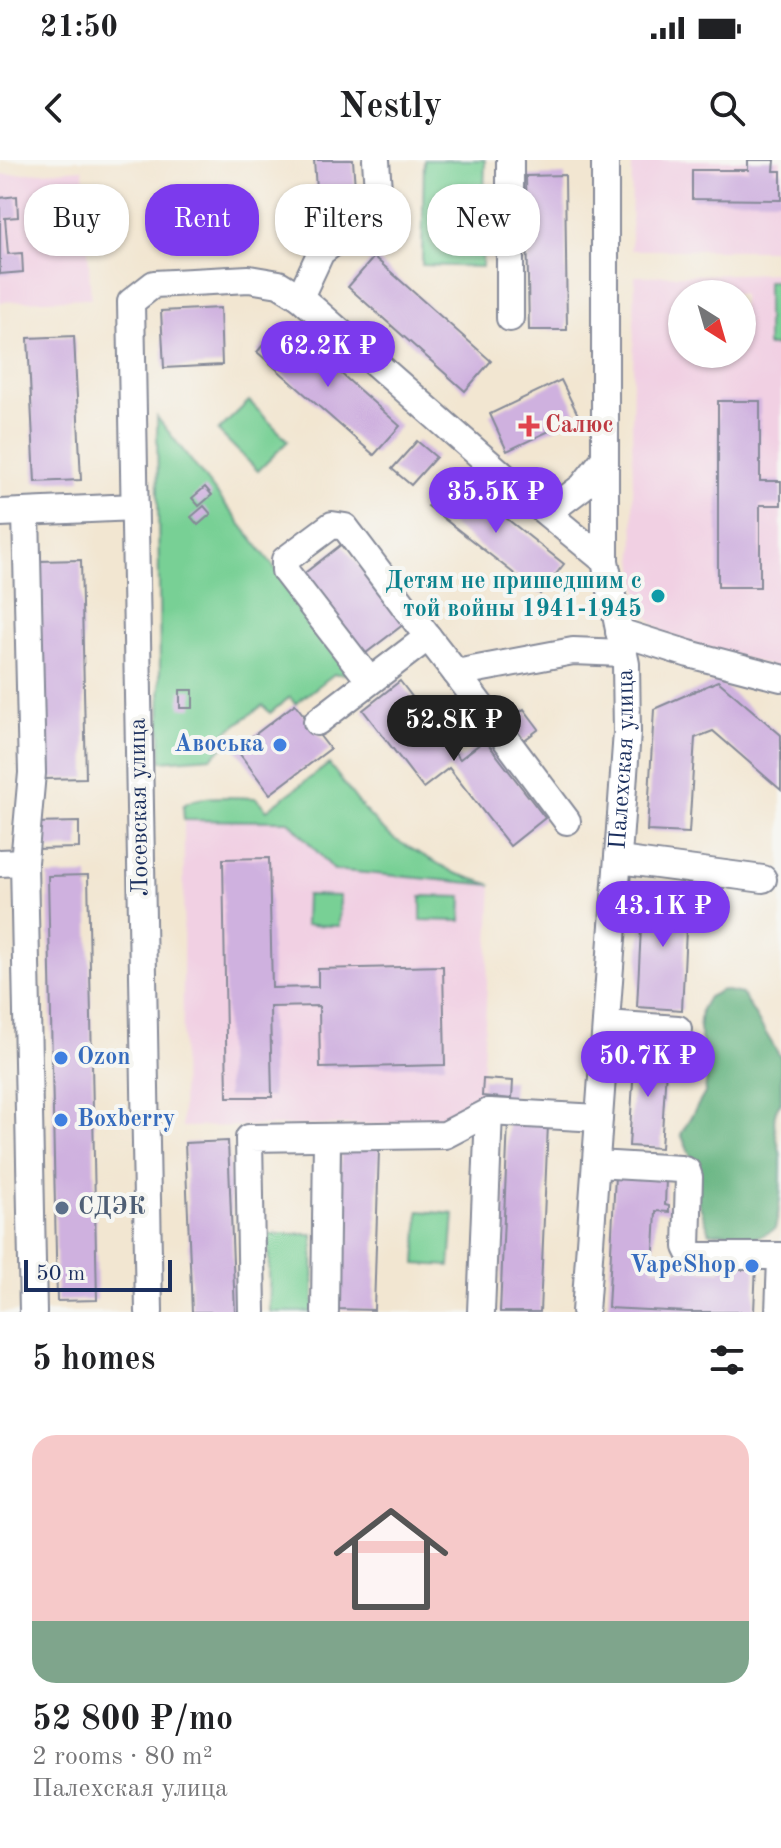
<!DOCTYPE html>
<html lang="en">
<head>
<meta charset="utf-8">
<style>
  body { margin:0; font-family:"Old Standard TT",serif; background:#f6f6f6; color:#202124; height:100vh; display:flex; flex-direction:column; font-size:30px; white-space:nowrap }
  * { box-sizing:border-box; margin:0 }
  p { font-size:26px; color:#757577 }
  .icon { flex:none; width:44px; height:44px; fill:none; stroke:currentColor; stroke-width:2; stroke-linecap:round; stroke-linejoin:round }
  .map { position:relative; height:1152px; overflow:hidden }
  .details { display:flex; flex-direction:column; background:#fff; flex:1 }
  .details>* { flex:none }
  .top-card { position:absolute; left:24px; top:24px; width:734px; height:72px; display:flex; gap:16px }
  .needle { width:52px; rotate:143deg }
  .fabs { position:absolute; left:668px; top:120px; display:grid; gap:16px }
  .fabs a { display:grid; place-items:center; width:88px; height:88px; border-radius:50%; background:#fff; box-shadow:0 2px 6px #0004; font-size:40px }
  .scale { position:absolute; left:24px; bottom:20px; width:148px; box-sizing:border-box; padding-left:8px; border:4px solid #1b2f5e; border-top:0; font-size:22px; line-height:28px; white-space:nowrap; color:#1b2f5e; -webkit-text-stroke:6px #f6f6f2; paint-order:stroke }
  .price { position:absolute; translate:-50% -68px; padding:0 18px; border-radius:28px; background:#7c3aed; color:#fff; font-size:26px; line-height:52px; filter:drop-shadow(0 2px 4px #0008) }
  .price::after { content:''; position:absolute; left:50%; top:48px; width:24px; height:18px; margin-left:-12px; background:inherit; clip-path:polygon(0 0,100% 0,50% 100%) }
  .price.active { background:#222; color:#fff }
  ul { padding:0; list-style:none }
  li { display:grid; align-content:center; gap:16px; height:424px; padding:0 32px }
  li+li { border-top:2px solid #e0e0e0 }
  li span { display:grid; place-items:center; height:248px; border-radius:24px; color:#555 }
  li>.icon { margin-inline-start:auto }
  span .icon { width:144px; height:144px; fill:#fffc; stroke-width:1 }
  li b { font-size:34px }
  h2 { display:flex; justify-content:space-between; align-items:center; height:96px; padding:0 32px; font-size:34px }
  .tag { padding:0 28px; border-radius:32px; background:#fff; box-shadow:0 2px 6px #0004; font-size:28px; line-height:72px }
  .tag.active { background:#7c3aed; color:#fff }
  .status { display:flex; justify-content:space-between; align-items:center; height:56px; padding:0 40px; background:#fff; direction:ltr }
  .status svg { height:22px; fill:currentColor }
  header { display:flex; justify-content:space-between; align-items:center; height:104px; padding:0 32px; background:#fff; font-size:36px; font-weight:600 }
  .map>svg:first-child { display:block }
  .built { fill:#f1d0e3; fill-rule:evenodd }
  .green { fill:#78d095; stroke:#4a807a; stroke-width:2 }
  .forest { fill:#62b27e; stroke:#3e706e; stroke-width:2 }
  .building { fill:#cfb1df }
  .lines { fill:none; stroke-linecap:round; stroke-linejoin:round }
  .minor-casing { stroke:#868a98; stroke-width:30 }
  .minor { stroke:#fff; stroke-width:26 }
  .health-dot { fill:#e0444e; stroke:#f6f6f2; stroke-width:3 }
  .culture-dot { fill:#0f9aa8; stroke:#f6f6f2; stroke-width:3 }
  .shop-dot { fill:#3f7fe0; stroke:#f6f6f2; stroke-width:3 }
  .service-dot { fill:#5c6f8a; stroke:#f6f6f2; stroke-width:3 }
  .labels { text-anchor:middle; dominant-baseline:central; stroke-width:8; stroke-linejoin:round; paint-order:stroke }
  .health-label { font-size:24px; font-weight:bold; fill:#be3a42; stroke:#f6f6f2; text-anchor:start }
  .culture-label { font-size:24px; font-weight:bold; fill:#0d838f; stroke:#f6f6f2; text-anchor:end }
  .shop-label { font-size:24px; font-weight:bold; fill:#366cbe; stroke:#f6f6f2; text-anchor:end }
  .street-label { font-size:24px; fill:#1b2f5e; stroke:#f6f6f2 }
  .service-label { font-size:24px; font-weight:bold; fill:#4e5e75; stroke:#f6f6f2; text-anchor:start }
</style>
</head>
<body>
<div class="status"><b>21:50</b><svg viewBox="0 0 49 12"><path d="M0 12V9h3v3zM5 12V6h3v6zM10 12V3h3v9zM15 12V0h3v12zM26 1h20v11H26zM47 4h2v5h-2z"/></svg></div>
<header><svg class="icon" aria-label="back" viewBox="0 0 24 24"><path d="M15 5l-7 7 7 7"/></svg>Nestly<svg class="icon" aria-label="search" viewBox="0 0 24 24"><circle cx="10" cy="10" r="6"/><path d="M15 15l6 6"/></svg></header>
<div class="map">
<svg width="781" height="1152" viewBox="0 0 781 1152">
  <rect width="100%" height="100%" fill="#f6f6f2"/>
  <filter id="ink" filterUnits="userSpaceOnUse"><feTurbulence type="fractalNoise" baseFrequency=".0125" numOctaves="2"/><feDisplacementMap in="SourceGraphic" scale="16" xChannelSelector="R" yChannelSelector="G"/><feConvolveMatrix kernelMatrix="1 2 1 2 8 2 1 2 1" color-interpolation-filters="sRGB"/></filter>
  <filter id="wash" filterUnits="userSpaceOnUse"><feTurbulence type="fractalNoise" baseFrequency=".006" numOctaves="4" result="noise"/><feDisplacementMap in="SourceGraphic" scale="32" xChannelSelector="R" yChannelSelector="G"/><feGaussianBlur stdDeviation="1.8" result="paint"/><feColorMatrix in="noise" values="0 0 0 0 0 0 0 0 0 0 0 0 0 0 0 0 0 1.4 0 .05"/><feComposite in="paint" operator="in"/></filter>
  <g filter="url(#wash)">
    <rect width="100%" height="100%" fill="#f2e6d1"/>
    <!-- built -->
    <g class="built">
      <polygon points="632,0 781,0 781,90 631,90"/>
      <polygon points="83,9 91,138 0,142 0,15"/>
      <path d="M781,113V509L685,481L662,471L652,462L640,444L634,399L632,261L635,116ZM682,134H742V194H682Z"/>
      <polygon points="184,660 289,661 334,710 492,725 481,943 436,964 182,967"/>
    </g>
    <!-- green -->
    <g class="green">
      <polygon points="424,0 485,0 482,107 422,105"/>
      <rect x="767" y="121" width="14" height="65"/>
      <polygon points="249,241 288,281 258,311 218,271"/>
      <polygon points="157,257 353,508 344,514 334,514 295,544 290,537 270,553 263,545 217,579 223,587 211,597 161,601"/>
      <path d="M329,604L365,651L380,667L394,679L455,713L492,725L334,710L289,661L184,660L183,646C196,633 238,638 256,638L267,650Z"/>
      <polygon points="306,735 340,736 339,766 305,765"/>
      <polygon points="421,736 462,737 461,761 421,760"/>
      <polygon points="419,1051 454,1054 450,1106 416,1104"/>
      <polygon points="268,1074 313,1074 314,1152 270,1152"/>
    </g>
    <!-- forest -->
    <path class="forest" d="M722,830L742,834L781,898V942C767,958 779,979 781,998C781,1021 781,1046 775,1069C756,1081 750,1077 730,1073C724,1072 717,1073 710,1073L697,1038L699,1016L681,974L705,933L707,913L706,898L699,870L701,849L708,837Z"/>
    <g id="blocks">
      <!-- building -->
      <g class="building">
        <polygon points="314,0 353,0 357,55 318,58"/>
        <polygon points="748,0 775,0 774,11 781,11 781,40 692,39 692,10 748,10"/>
        <polygon points="565,15 567,170 529,170 526,16"/>
        <polygon points="17,36 18,57 5,58 8,94 22,93 23,112 0,114 0,38"/>
        <polygon points="374,97 491,201 465,231 348,127"/>
        <polygon points="220,148 222,205 164,208 161,151"/>
        <polygon points="283,162 400,266 374,295 257,192"/>
        <polygon points="74,176 81,320 35,322 28,178"/>
        <polygon points="561,220 579,257 507,291 490,254"/>
        <polygon points="718,241 760,241 760,321 781,321 781,345 760,345 760,427 718,427"/>
        <polygon points="417,281 436,297 411,325 392,309"/>
        <polygon points="453,316 564,404 540,434 428,346"/>
        <polygon points="205,327 212,335 199,346 192,338"/>
        <polygon points="204,346 211,354 198,365 191,357"/>
        <polygon points="342,384 404,464 362,496 301,416"/>
        <polygon points="81,400 86,618 44,619 39,401"/>
        <polygon points="400,521 460,599 485,580 545,658 510,686 449,608 423,628 363,550"/>
        <polygon points="718,521 781,575 781,630 713,571 695,578 689,673 647,671 654,549"/>
        <rect x="180" y="530" width="13" height="18"/>
        <polygon points="295,544 330,589 270,634 236,589"/>
        <polygon points="524,549 539,569 523,581 508,561"/>
        <polygon points="79,662 79,688 34,689 33,663"/>
        <polygon points="269,698 272,828 318,827 318,809 443,806 445,905 320,908 319,846 270,847 272,937 227,937 223,699"/>
        <polygon points="88,715 97,1140 57,1141 48,716"/>
        <polygon points="643,728 688,730 682,850 637,847"/>
        <polygon points="635,890 667,892 661,988 629,986"/>
        <polygon points="483,919 513,921 512,939 482,936"/>
        <polygon points="508,962 548,964 540,1152 500,1152"/>
        <polygon points="228,981 235,1152 192,1152 185,983"/>
        <polygon points="341,988 379,989 374,1150 336,1149"/>
        <polygon points="615,1016 666,1019 665,1045 669,1046 669,1052 656,1051 653,1108 721,1111 722,1101 756,1103 754,1152 688,1152 608,1148"/>
      </g>
    </g>
  </g>
  <g filter="url(#ink)">
    <use href="#blocks" fill-opacity="0" stroke="#868a98" stroke-width="2"/>
    <g class="lines">
      <!-- minor casing -->
      <g class="minor-casing">
        <g id="minor">
          <polyline points="300,137 321,92 352,69 380,61 376,0"/>
          <polyline points="510,158 510,0"/>
          <polyline points="532,341 605,401"/>
          <polyline points="0,353 135,347"/>
          <polyline points="26,353 32,613 24,702 33,1152"/>
          <polyline points="619,472 689,494 781,518"/>
          <polyline points="456,513 567,661"/>
          <polyline points="370,521 285,411 285,400 332,365 345,367 428,477"/>
          <polyline points="317,562 428,477 456,513 573,491 623,493"/>
          <polyline points="619,700 763,719"/>
          <polyline points="0,703 24,702"/>
          <polyline points="606,864 678,869"/>
          <polyline points="596,1004 681,1009 687,1011 689,1017 687,1087 690,1093 695,1096 781,1096"/>
          <polyline points="149,1152 131,142 154,124 249,119 279,124 300,137 532,341 558,345 582,327 605,298"/>
          <polyline points="252,1152 249,978 445,975 489,952 599,958"/>
          <polyline points="325,1152 327,977"/>
          <polyline points="481,1152 489,952"/>
          <path id="s1" d="M585,1152L627,572L626,504L605,401V0"/>
          <polyline points="779,1152 781,1099"/>
        </g>
      </g>
      <!-- minor -->
      <use href="#minor" class="minor"/>
    </g>
  </g>
  <!-- markers -->
  <path class="health-dot" d="M525 254h8v8h8v8h-8v8h-8v-8h-8v-8h8z"/>
  <circle class="culture-dot" cx="658" cy="436" r="8"/>
  <g class="shop-dot">
    <circle cx="280" cy="585" r="8"/>
    <circle cx="61" cy="898" r="8"/>
    <circle cx="61" cy="960" r="8"/>
    <circle cx="752" cy="1106" r="8"/>
  </g>
  <circle class="service-dot" cx="62" cy="1048" r="8"/>
  <g class="labels">
    <!-- health labels -->
    <g class="health-label">
      <text x="545" y="266">Салюс</text>
    </g>
    <!-- culture labels -->
    <g class="culture-label">
      <text x="642" y="422">Детям не пришедшим с<tspan x="642" dy="28">той войны 1941-1945</tspan></text>
    </g>
    <!-- shop labels -->
    <g class="shop-label">
      <text x="264" y="585">Авоська</text>
      <text x="77" y="898" text-anchor="start">Ozon</text>
      <text x="77" y="960" text-anchor="start">Boxberry</text>
      <text x="736" y="1106">VapeShop</text>
    </g>
    <!-- street labels -->
    <g class="street-label">
      <text stroke="none"><textPath href="#s1" startOffset="554">Палехская улица</textPath></text>
      <text transform="translate(140 647) rotate(-91)">Лосевская улица</text>
    </g>
    <!-- service labels -->
    <g class="service-label">
      <text x="78" y="1048">СДЭК</text>
    </g>
  </g>
</svg>
<div class="fabs">
<a><svg class="needle" viewBox="-14 -14 28 28"><path d="M0-13l5 13h-10z" fill="#e53935"/><path d="M0 13l5-13h-10z" fill="#757577"/></svg></a>
</div>
<div class="scale">50 m</div>
<b class="price" style="left:328px;top:229px">62.2K ₽</b>
<b class="price" style="left:496px;top:375px">35.5K ₽</b>
<b class="price active" style="left:454px;top:603px">52.8K ₽</b>
<b class="price" style="left:663px;top:789px">43.1K ₽</b>
<b class="price" style="left:648px;top:939px">50.7K ₽</b>
<div class="top-card">
<a class="tag">Buy</a>
<a class="tag active">Rent</a>
<a class="tag">Filters</a>
<a class="tag">New</a>
</div>
</div>
<section class="details">
<h2>5 homes<svg class="icon" aria-label="filters" viewBox="0 0 24 24"><path d="M4 7h16M4 17h16"/><circle cx="9" cy="7" r="2"/><circle cx="15" cy="17" r="2"/></svg></h2>
<ul>
<li><span style="background:linear-gradient(#f6c9c9 75%,#7fa58c 0)"><svg class="icon" aria-label="home" viewBox="0 0 24 24"><path d="M3 11l9-7 9 7M6 9v11h12V9"/></svg></span><div><b>52 800 ₽/mo</b><p>2 rooms · 80 m²</p><p>Палехская улица</p></div></li>
</ul>
</section>
</body>
</html>
